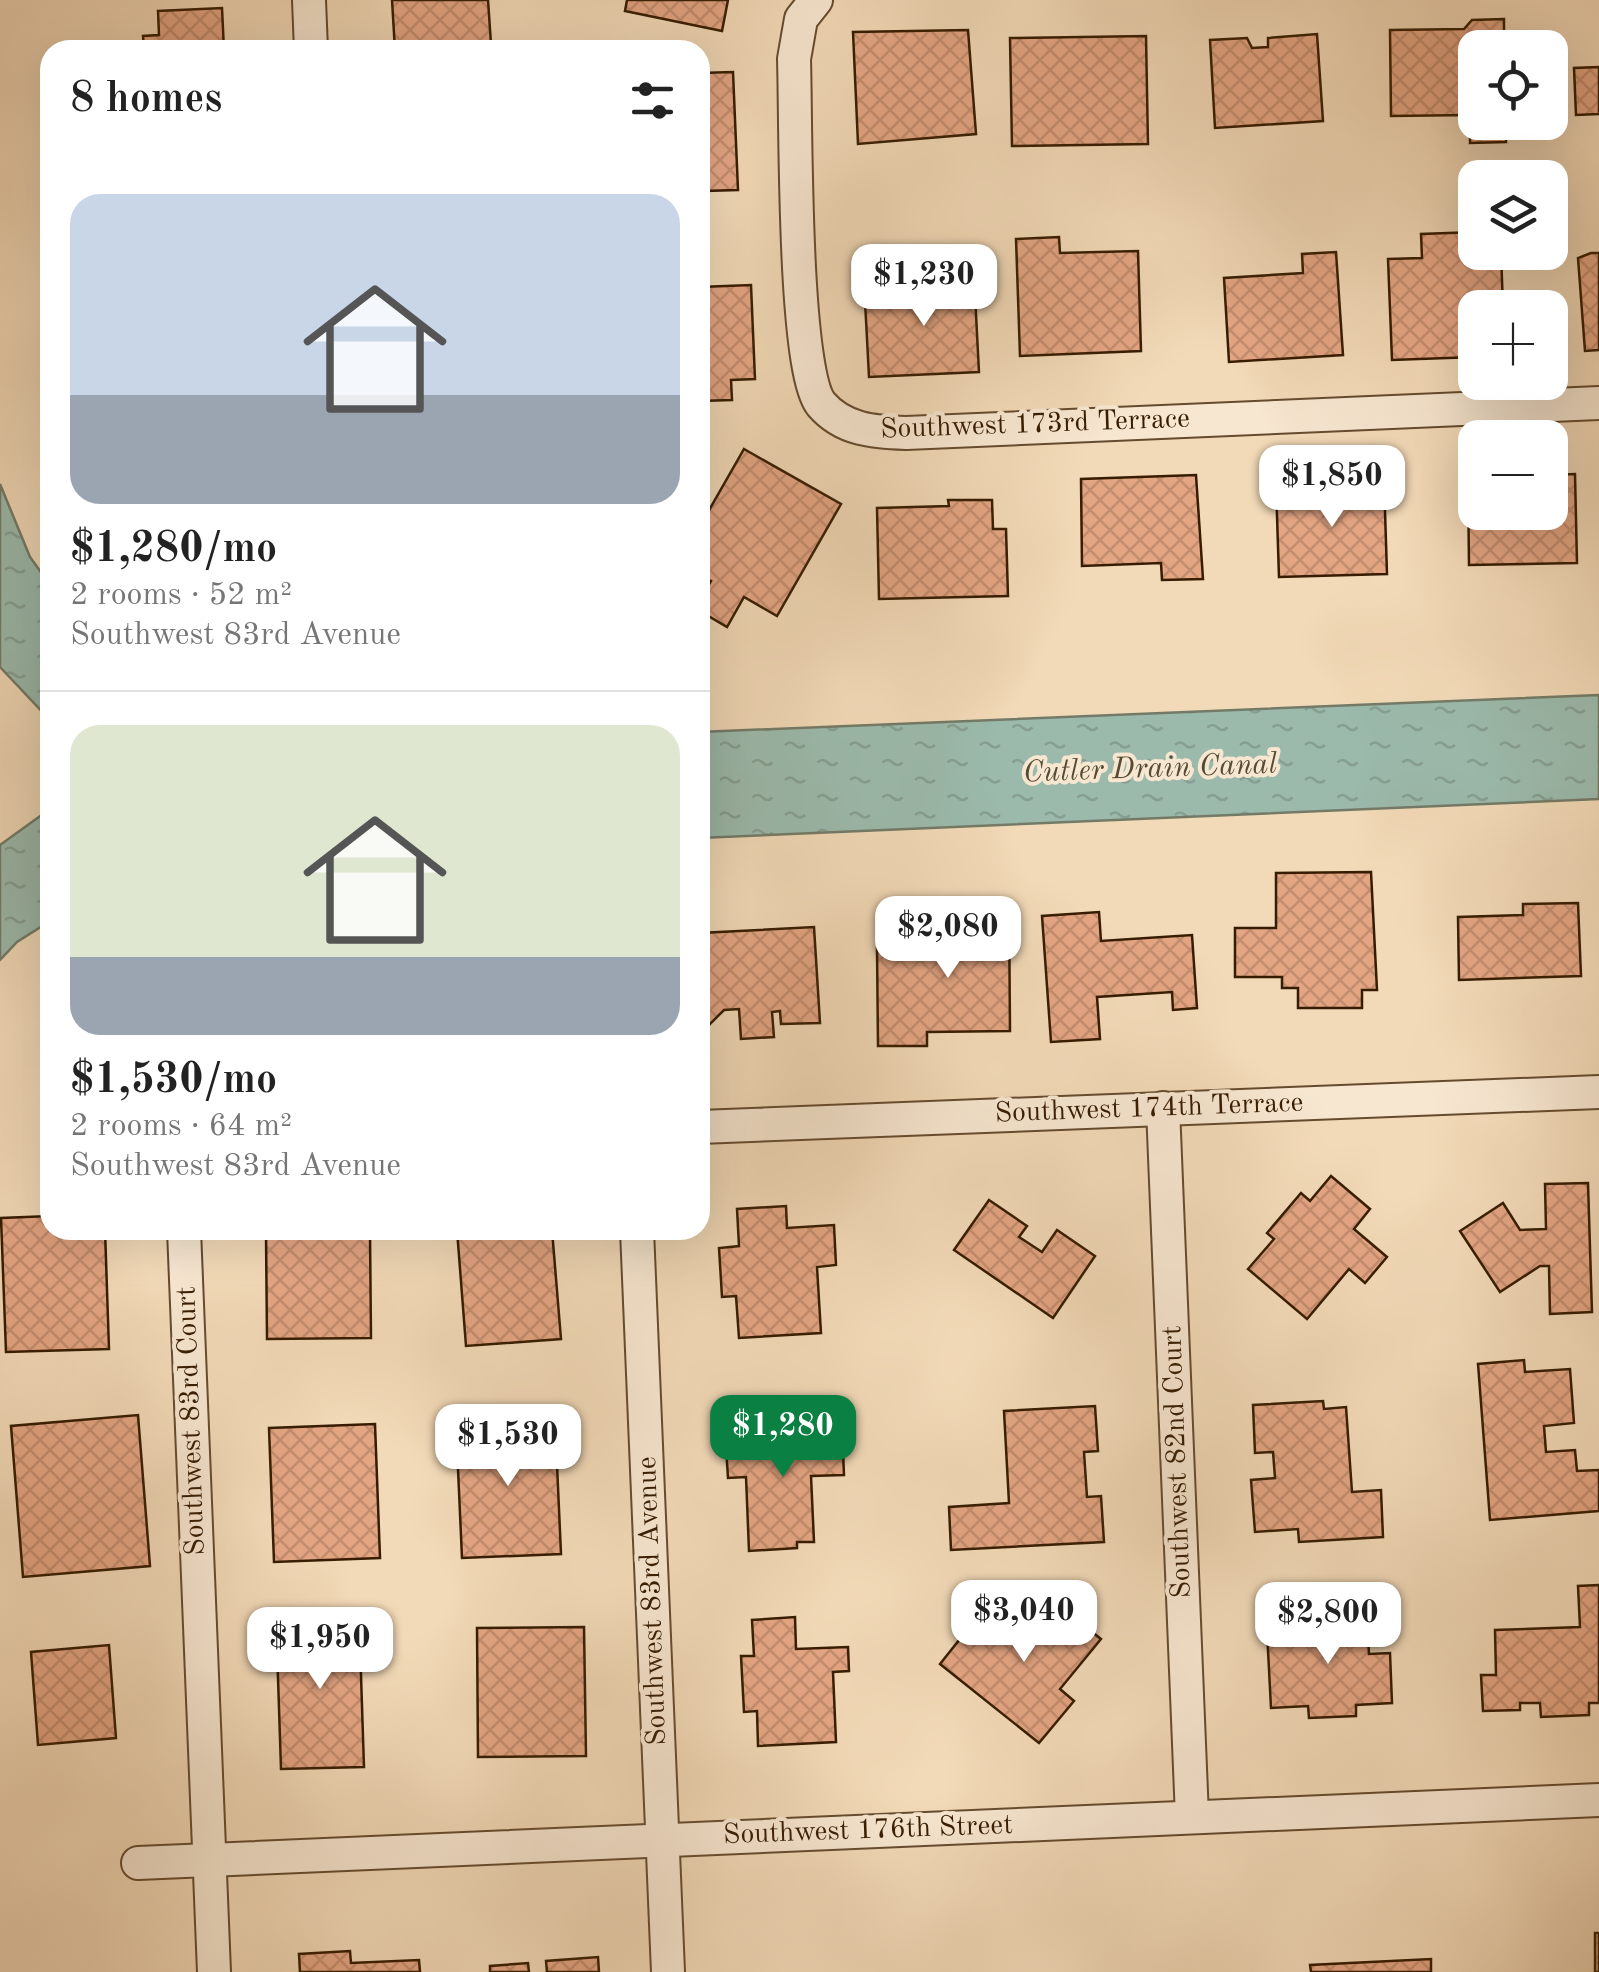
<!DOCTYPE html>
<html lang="en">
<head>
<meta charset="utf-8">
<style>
  body { margin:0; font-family:"Old Standard TT",serif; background:#f6f6f6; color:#222; height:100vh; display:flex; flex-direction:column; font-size:38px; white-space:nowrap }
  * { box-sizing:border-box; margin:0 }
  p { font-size:32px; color:#767676 }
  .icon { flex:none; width:55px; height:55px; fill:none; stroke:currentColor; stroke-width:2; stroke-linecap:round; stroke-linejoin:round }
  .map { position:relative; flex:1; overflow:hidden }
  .sheet { position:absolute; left:40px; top:40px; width:670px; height:1200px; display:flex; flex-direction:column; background:#fff; border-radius:30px; box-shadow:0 10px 40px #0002 }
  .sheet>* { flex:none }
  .controls { position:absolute; left:1458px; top:30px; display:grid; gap:20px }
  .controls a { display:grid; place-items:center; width:110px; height:110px; border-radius:20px; background:#fff; box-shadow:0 10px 40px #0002; font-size:50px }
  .price { position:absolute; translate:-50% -85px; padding:0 22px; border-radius:20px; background:#fff; color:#222; font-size:32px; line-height:65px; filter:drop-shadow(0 2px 5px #0008) }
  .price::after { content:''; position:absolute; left:50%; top:60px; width:30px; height:22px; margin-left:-15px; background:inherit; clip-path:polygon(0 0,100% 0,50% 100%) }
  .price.on { background:#0b8043; color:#fff }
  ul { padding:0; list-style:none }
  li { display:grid; align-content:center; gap:20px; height:530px; padding:0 30px }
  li+li { border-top:2px solid #e0e0e0 }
  li span { display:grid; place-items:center; height:310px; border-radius:30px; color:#555 }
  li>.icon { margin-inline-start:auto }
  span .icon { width:180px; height:180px; fill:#fffc; stroke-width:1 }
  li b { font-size:42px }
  h2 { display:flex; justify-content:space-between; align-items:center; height:120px; padding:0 30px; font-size:42px }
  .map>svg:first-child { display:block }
  .water { fill:url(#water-ripples); stroke:#737b68; stroke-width:2.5 }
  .building { fill:url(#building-cross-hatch); stroke:#361c01; stroke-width:2.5 }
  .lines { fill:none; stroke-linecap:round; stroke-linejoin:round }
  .minor-casing { stroke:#654b2e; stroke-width:36 }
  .minor { stroke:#f7e6d0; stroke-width:32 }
  .labels { text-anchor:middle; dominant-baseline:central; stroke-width:8; stroke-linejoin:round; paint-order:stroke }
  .street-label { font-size:28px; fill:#361c01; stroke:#f7e6d0 }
  .water-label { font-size:30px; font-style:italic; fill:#544b34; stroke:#f7e6d0 }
</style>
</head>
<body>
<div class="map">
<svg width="1599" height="1972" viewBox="0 0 1599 1972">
  <defs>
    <pattern id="water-ripples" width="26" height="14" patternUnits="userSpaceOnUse" patternTransform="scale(2.5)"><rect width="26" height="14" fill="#9bbaac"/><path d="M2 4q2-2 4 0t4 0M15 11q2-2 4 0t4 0" fill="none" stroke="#869f92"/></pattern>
    <pattern id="building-cross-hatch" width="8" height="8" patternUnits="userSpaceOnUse" patternTransform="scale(2.5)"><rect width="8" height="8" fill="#e4a583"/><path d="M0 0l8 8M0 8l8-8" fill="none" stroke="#c48d6f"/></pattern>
  </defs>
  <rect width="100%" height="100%" fill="#f2d9b7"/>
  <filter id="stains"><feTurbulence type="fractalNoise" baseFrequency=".002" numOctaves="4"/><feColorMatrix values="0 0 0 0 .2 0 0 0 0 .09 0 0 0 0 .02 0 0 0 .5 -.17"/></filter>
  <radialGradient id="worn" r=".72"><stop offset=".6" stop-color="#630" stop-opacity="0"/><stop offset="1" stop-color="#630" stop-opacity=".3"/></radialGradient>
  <!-- water -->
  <g class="water">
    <polygon points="0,484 30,557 50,585 50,720 0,667"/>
    <polygon points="1599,695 1599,799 700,838 700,732"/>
    <polygon points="50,809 50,921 17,942 0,960 0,845"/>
  </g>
  <!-- building -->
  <g class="building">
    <polygon points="392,0 488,0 491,44 464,46 464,50 395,50"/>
    <polygon points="627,0 728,0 722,31 625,11"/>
    <polygon points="222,8 224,50 144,50 143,36 159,35 158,11"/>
    <polygon points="1504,19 1504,48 1475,48 1475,122 1506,122 1506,142 1470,143 1470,115 1391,116 1390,30 1464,29 1472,20"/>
    <polygon points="968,30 976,134 858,144 853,32"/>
    <polygon points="1317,34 1323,121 1215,128 1210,40 1247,38 1252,48 1268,47 1268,38"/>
    <polygon points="1146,36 1148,144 1012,146 1010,38"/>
    <polygon points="1599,67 1599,114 1576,115 1574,68"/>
    <polygon points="733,72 738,190 704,191 705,203 700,203 700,73"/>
    <polygon points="1475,232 1475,252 1501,252 1503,308 1475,308 1475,357 1392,360 1388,259 1422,258 1421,234"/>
    <polygon points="1059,237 1060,253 1138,251 1141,351 1020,356 1016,239"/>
    <polygon points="1336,252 1343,355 1229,362 1224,278 1303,273 1302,254"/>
    <polygon points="1591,253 1599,253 1599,350 1585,351 1578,258"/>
    <polygon points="974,276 979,372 869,377 865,301 893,299 891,281"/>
    <polygon points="751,285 755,379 731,380 732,400 700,401 700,287"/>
    <polygon points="744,449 841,504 777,616 744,597 727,627 700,611 700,601 711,581 700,575 700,526"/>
    <polygon points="1575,474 1577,563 1469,565 1468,478 1475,478 1475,512 1550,512 1550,475"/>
    <polygon points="1196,475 1203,579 1162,580 1161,563 1082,566 1081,479"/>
    <polygon points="1384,479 1387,574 1279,577 1276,485 1314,484 1314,496 1334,496 1334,481"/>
    <polygon points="948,500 992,500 993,529 1006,529 1008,596 879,599 877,508 949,506"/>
    <polygon points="1371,872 1377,990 1362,990 1362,1008 1298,1008 1298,988 1282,988 1282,977 1235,977 1235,928 1276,928 1276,873"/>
    <polygon points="1009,902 1010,1031 927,1032 927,1046 878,1046 877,948 953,947 960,903"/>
    <polygon points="1578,903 1581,976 1459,980 1458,917 1523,915 1523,904"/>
    <polygon points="1099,912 1101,941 1192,935 1197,1008 1173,1010 1172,992 1097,997 1100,1039 1051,1042 1042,916"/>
    <polygon points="814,927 820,1023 781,1024 780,1011 772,1012 774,1037 741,1039 739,1009 724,1010 700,1034 700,933"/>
    <polygon points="1331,1176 1370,1209 1354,1229 1387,1257 1365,1283 1349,1269 1307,1319 1248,1269 1274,1239 1267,1233 1301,1193 1310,1201"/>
    <polygon points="1588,1183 1592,1312 1550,1314 1549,1266 1540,1266 1500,1292 1460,1231 1503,1203 1520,1230 1546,1229 1545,1184"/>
    <polygon points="989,1200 1027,1226 1019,1237 1042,1252 1057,1230 1095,1256 1053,1318 954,1250"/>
    <polygon points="786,1206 787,1228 834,1225 836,1265 817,1267 821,1333 739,1338 736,1296 722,1297 719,1248 739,1246 737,1209"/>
    <polygon points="50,1216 50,1230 105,1230 109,1349 6,1352 1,1218"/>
    <polygon points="457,1230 552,1230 561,1339 466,1346"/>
    <polygon points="370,1233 371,1338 267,1339 266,1234"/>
    <polygon points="1524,1360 1525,1372 1570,1369 1574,1423 1544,1426 1546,1452 1575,1450 1577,1471 1599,1470 1599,1511 1490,1520 1478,1364"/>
    <polygon points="1323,1401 1324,1409 1346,1407 1352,1492 1381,1490 1383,1537 1299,1542 1298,1529 1255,1532 1251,1480 1275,1478 1273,1452 1255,1453 1253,1405"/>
    <polygon points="1095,1406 1098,1451 1084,1452 1087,1497 1101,1496 1104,1542 951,1550 949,1507 1009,1503 1004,1411"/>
    <polygon points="138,1415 150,1566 23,1577 11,1426"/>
    <polygon points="555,1420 561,1554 462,1558 456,1424"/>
    <polygon points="375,1424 380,1558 274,1562 269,1428"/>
    <polygon points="842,1427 844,1475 811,1476 814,1542 797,1542 797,1548 749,1551 746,1477 728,1478 725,1432"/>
    <polygon points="1599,1585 1599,1703 1589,1703 1589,1715 1541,1717 1540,1703 1520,1703 1520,1710 1483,1711 1481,1675 1496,1675 1495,1630 1580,1627 1578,1586"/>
    <polygon points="1043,1593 1101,1639 1060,1689 1074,1701 1039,1743 940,1664 979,1615 1007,1637"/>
    <polygon points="1367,1608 1369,1654 1390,1653 1392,1703 1356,1705 1356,1716 1309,1718 1308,1706 1271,1708 1267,1631 1331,1628 1330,1609"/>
    <polygon points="359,1614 364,1767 281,1769 276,1617"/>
    <polygon points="795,1617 796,1649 848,1647 849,1671 833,1672 836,1742 758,1746 757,1711 744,1712 741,1656 754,1656 752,1620"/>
    <polygon points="584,1627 586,1756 478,1757 477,1628"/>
    <polygon points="109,1645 116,1738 38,1745 31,1652"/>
    <rect x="1595" y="1933" width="4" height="39"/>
    <polygon points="350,1951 351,1963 419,1960 420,1972 300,1972 299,1954"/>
    <polygon points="598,1957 599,1972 547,1972 546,1961"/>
    <polygon points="1431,1959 1431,1972 1311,1972 1310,1965"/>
    <polygon points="528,1963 529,1972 490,1972 490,1966"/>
  </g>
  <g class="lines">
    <!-- minor casing -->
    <g class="minor-casing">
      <g id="minor">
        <polyline points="309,0 311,50"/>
        <path d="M816,0L801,19L794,59C796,118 793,369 821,404C843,430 874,432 906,433L1599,403"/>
        <polyline points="1163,1108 1192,1817"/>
        <polyline points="700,1127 1599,1092"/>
        <polyline points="184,1230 214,1972"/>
        <polyline points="637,1230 668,1972"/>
        <polyline points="138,1863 1599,1800"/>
      </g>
    </g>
    <!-- minor -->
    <use href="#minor" class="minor"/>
  </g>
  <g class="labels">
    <!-- street labels -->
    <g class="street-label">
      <text transform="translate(1035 425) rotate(-2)">Southwest 173rd Terrace</text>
      <text transform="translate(1149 1109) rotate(-2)">Southwest 174th Terrace</text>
      <text transform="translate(192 1421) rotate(-92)">Southwest 83rd Court</text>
      <text transform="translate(1178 1462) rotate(-92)">Southwest 82nd Court</text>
      <text transform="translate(653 1601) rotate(-92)">Southwest 83rd Avenue</text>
      <text transform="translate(868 1831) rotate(-2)">Southwest 176th Street</text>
    </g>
    <!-- water labels -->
    <g class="water-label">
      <text transform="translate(1150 769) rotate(-2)">Cutler Drain Canal</text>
    </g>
  </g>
  <rect width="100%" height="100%" filter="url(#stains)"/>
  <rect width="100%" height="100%" fill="url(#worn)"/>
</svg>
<div class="controls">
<a><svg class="icon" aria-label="locate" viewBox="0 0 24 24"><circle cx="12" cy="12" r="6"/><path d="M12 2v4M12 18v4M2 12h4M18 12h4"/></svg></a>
<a><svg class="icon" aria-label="layers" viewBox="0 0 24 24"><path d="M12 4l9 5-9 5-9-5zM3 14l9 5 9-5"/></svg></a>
<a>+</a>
<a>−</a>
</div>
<b class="price" style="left:924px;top:329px">$1,230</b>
<b class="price" style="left:1332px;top:530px">$1,850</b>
<b class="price" style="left:948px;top:981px">$2,080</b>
<b class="price on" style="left:783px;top:1480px">$1,280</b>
<b class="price" style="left:508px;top:1489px">$1,530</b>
<b class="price" style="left:1024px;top:1665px">$3,040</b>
<b class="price" style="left:1328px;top:1667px">$2,800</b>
<b class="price" style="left:320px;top:1692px">$1,950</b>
<section class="sheet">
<h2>8 homes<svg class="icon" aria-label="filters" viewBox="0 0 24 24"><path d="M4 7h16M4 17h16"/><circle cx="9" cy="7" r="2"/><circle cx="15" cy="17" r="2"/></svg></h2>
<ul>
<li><span style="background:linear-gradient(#c9d6e8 65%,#9aa5b1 0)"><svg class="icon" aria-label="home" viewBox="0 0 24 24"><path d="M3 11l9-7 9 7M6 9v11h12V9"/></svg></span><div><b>$1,280/mo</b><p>2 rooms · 52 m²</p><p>Southwest 83rd Avenue</p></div></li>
<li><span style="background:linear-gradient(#dfe7d0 75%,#9aa5b1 0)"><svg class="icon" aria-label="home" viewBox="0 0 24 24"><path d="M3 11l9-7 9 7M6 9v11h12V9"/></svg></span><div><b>$1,530/mo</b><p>2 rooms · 64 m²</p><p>Southwest 83rd Avenue</p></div></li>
</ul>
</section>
</div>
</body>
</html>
